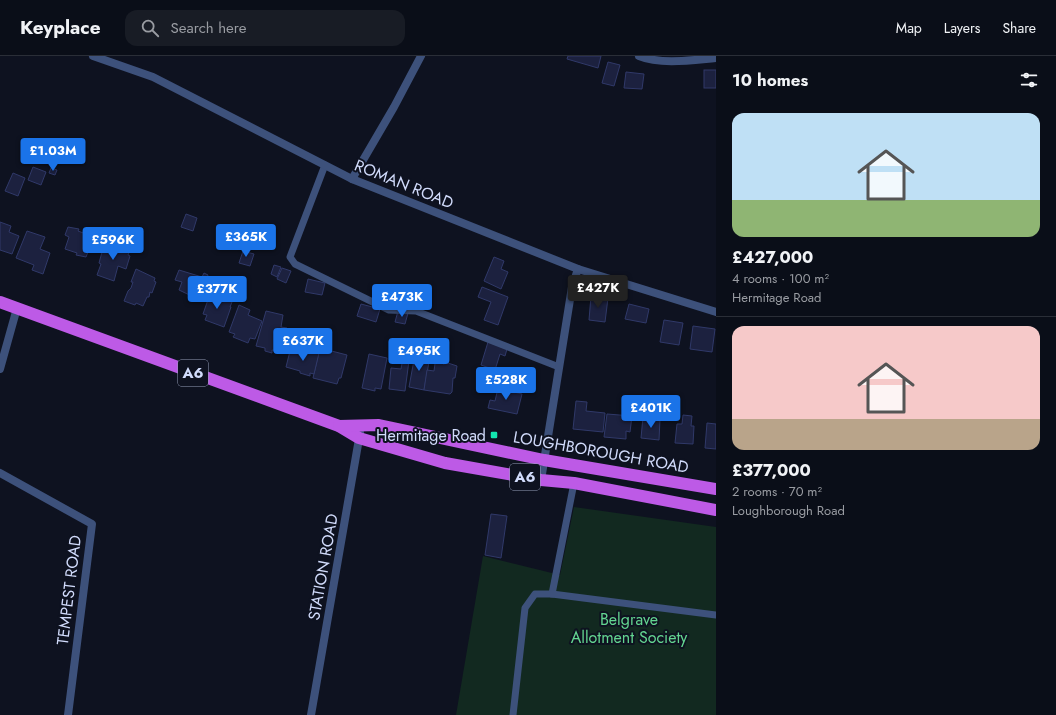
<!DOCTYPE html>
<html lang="en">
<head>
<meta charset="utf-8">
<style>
  body { margin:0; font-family:Jost,sans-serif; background:#181c25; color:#f1f3f6; height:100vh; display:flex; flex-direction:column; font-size:15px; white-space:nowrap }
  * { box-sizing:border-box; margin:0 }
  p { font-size:13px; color:#999ca2 }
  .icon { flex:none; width:22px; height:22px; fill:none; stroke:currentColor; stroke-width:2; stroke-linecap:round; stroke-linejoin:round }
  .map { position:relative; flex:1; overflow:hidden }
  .side { display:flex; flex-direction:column; background:#0a0e18; width:340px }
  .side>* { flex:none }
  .price { position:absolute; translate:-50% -34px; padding:0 9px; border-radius:4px; background:#1a73e8; color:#fff; font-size:13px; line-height:26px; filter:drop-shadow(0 1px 2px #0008) }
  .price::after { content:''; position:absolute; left:50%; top:24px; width:12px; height:9px; margin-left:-6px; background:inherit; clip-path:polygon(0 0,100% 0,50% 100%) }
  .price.selected { background:#222; color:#fff }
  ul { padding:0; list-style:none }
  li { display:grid; align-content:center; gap:8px; height:212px; padding:0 16px }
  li+li { border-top:1px solid #2a2e37 }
  li span { display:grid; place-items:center; height:124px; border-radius:12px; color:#555 }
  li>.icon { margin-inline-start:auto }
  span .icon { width:72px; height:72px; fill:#fffc; stroke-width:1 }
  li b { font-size:17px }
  h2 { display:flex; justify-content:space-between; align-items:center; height:48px; padding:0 16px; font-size:17px }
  header { display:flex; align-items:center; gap:24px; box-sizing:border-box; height:56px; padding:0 20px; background:#0a0e18; border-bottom:1px solid #2a2e37 }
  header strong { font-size:19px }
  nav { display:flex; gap:22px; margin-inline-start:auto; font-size:14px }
  .search { width:280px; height:36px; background:#181c25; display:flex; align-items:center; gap:10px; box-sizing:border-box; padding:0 14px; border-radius:12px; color:#999ca2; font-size:15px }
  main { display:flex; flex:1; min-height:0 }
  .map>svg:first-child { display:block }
  .green { fill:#122920 }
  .building { fill:#1c213f; stroke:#303969 }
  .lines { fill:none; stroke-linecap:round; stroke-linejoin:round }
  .service { stroke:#3d517b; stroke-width:7 }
  .minor { stroke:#3d517b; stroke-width:8 }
  .trunk { stroke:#bd5ae6; stroke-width:12 }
  .poi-dot { fill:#12e6b0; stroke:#0e1220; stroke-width:1.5 }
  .labels { text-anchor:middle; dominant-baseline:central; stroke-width:4; stroke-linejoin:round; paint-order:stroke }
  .shield { fill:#0e1220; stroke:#969fb9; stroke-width:1 }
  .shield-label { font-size:15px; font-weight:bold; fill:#d1dbfb }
  .street-label { font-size:16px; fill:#d1dbfb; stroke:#0e1220 }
  .poi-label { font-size:16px; fill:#d1dbfb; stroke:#0e1220; text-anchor:end }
  .park-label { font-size:16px; fill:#63d590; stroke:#0e1220 }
</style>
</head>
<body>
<header>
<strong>Keyplace</strong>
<div class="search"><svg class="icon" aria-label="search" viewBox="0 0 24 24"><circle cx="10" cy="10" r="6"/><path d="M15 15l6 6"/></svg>Search here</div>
<nav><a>Map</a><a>Layers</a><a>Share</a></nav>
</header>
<main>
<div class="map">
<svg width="716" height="659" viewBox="0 0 716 659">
  <rect width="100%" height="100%" fill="#0e1220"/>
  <!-- green -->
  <polygon class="green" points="574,451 716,471 716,659 456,659 483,500 560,519"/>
  <!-- building -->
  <g class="building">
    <polygon points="568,0 601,0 598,12 567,3"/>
    <polygon points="608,6 620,9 614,30 602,27"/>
    <rect x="704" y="14" width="12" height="18"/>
    <polygon points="626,16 644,18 642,33 624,32"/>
    <polygon points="33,111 46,116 41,129 28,124"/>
    <polygon points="51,112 57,114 55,119 49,117"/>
    <polygon points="13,117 25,122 18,140 5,135"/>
    <polygon points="186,158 197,162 193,175 181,171"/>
    <polygon points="0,166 11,170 9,176 19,180 12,198 0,194"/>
    <polygon points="68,171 79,173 78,175 94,181 86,201 76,199 77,197 65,193 69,181 65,179"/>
    <polygon points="27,175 45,181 40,193 50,197 43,218 32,214 34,209 16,202"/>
    <polygon points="109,187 119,191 122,189 130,194 128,199 130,200 126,213 118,210 114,225 97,219 101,208 99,207 104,189 108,191"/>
    <polygon points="243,195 254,198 250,210 239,207"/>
    <polygon points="494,201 504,205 501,213 508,216 501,233 484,225"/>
    <polygon points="274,209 281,211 277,221 271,218"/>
    <polygon points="282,212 291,215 286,227 277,223"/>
    <polygon points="136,213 155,222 154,225 156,226 152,237 150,236 149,241 147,241 143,250 136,247 135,249 124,245 128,235 131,232 133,226 131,226"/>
    <polygon points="179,214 202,221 204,217 208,219 200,244 179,234 182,226 175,224"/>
    <polygon points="308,223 325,227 322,239 305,236"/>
    <polygon points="482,231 508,241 498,269 484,264 491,246 478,241"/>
    <polygon points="210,238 217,240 218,239 232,246 230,251 231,251 224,271 205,264 207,259 203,258"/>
    <polygon points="591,240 608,242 605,266 589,264"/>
    <polygon points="361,248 380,253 376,266 357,260"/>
    <polygon points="629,248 649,253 646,267 625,263"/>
    <polygon points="239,249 250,254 248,259 262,265 255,283 250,282 248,287 233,281 235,278 229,276"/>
    <polygon points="266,255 283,259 281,271 287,272 282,296 272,294 272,297 265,295 265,292 256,290"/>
    <polygon points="398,255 408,257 405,268 395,266"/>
    <polygon points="664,264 683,267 679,289 660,286"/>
    <polygon points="693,270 715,273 712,296 690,293"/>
    <polygon points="409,283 414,284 412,295 407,294"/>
    <polygon points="488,286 507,293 505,300 500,298 495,314 481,309"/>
    <polygon points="320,292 347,299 341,322 339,322 337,328 313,322"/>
    <polygon points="297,294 310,297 311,295 319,297 314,318 310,317 310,320 300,317 300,315 286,311 290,295 296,296"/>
    <polygon points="404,296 410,297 405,335 389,333 391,312 401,313"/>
    <polygon points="413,296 423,298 421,305 429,306 424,334 409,331 414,304 411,303"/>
    <polygon points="369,298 387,302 381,333 375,332 375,335 362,332"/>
    <polygon points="436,300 444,301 443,308 448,307 457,310 455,322 453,322 452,336 450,338 424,334 427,314 434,315"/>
    <polygon points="499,328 507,329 506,334 522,338 517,358 488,352 490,344 495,345"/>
    <polygon points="576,345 587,346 586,355 605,357 603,376 573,373"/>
    <polygon points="607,358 632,360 630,376 626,375 626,383 604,381"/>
    <polygon points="683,359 692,360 691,370 694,370 693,388 675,387 677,368 682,368"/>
    <polygon points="643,361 660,363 659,384 641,382"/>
    <polygon points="707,367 716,368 716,393 705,392"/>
    <polygon points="491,458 507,460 501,502 485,499"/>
  </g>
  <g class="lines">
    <!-- service -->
    <g class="service">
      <polyline points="325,109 290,201 295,208 389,254 416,255 559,311"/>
      <polyline points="552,538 574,427"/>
      <polyline points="513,659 525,552 535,538 552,538 716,559"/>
    </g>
    <!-- minor -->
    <g class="minor">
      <polyline points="93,0 153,21 352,123 578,213 716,256"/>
      <path d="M639,0C661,9 693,4 716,2"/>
      <polyline points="352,123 394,51 421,0"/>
      <polyline points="0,313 17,252"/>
      <polyline points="0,417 92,468 68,659"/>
      <polyline points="541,424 572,231 578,213"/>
      <polyline points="311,659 360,377"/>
    </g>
    <!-- trunk -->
    <g class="trunk">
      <polyline points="0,246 339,370 359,382 445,407 541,424 574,427 716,454"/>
      <polyline points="339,370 379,369 544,404 716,433"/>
    </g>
  </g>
  <!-- markers -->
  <rect class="poi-dot" x="490" y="375" width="8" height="8" rx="2"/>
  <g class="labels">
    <!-- shield labels -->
    <g class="shield">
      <rect x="178" y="304" width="30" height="26" rx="3"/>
      <rect x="510" y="408" width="30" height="26" rx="3"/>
    </g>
    <g class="shield-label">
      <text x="193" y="317">A6</text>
      <text x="525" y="421">A6</text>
    </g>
    <!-- street labels -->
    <g class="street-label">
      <text transform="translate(404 128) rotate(22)">ROMAN ROAD</text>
      <text transform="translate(601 396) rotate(10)">LOUGHBOROUGH ROAD</text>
      <text transform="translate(323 511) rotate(-80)">STATION ROAD</text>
      <text transform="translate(69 534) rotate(-83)">TEMPEST ROAD</text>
    </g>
    <!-- poi labels -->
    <g class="poi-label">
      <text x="486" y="379">Hermitage Road</text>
    </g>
    <!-- park labels -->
    <g class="park-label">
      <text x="629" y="563">Belgrave<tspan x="629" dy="18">Allotment Society</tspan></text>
    </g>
  </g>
</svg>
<b class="price" style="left:53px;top:116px">£1.03M</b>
<b class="price" style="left:246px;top:202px">£365K</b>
<b class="price" style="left:113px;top:205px">£596K</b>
<b class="price selected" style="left:598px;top:253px">£427K</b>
<b class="price" style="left:217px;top:254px">£377K</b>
<b class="price" style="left:402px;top:262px">£473K</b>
<b class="price" style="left:303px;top:306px">£637K</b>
<b class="price" style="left:419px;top:316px">£495K</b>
<b class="price" style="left:506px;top:345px">£528K</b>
<b class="price" style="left:651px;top:373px">£401K</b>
</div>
<section class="side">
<h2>10 homes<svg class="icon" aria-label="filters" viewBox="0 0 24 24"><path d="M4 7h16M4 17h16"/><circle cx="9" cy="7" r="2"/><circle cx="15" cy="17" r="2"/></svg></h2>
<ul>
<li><span style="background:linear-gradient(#bfe0f5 70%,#8fb573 0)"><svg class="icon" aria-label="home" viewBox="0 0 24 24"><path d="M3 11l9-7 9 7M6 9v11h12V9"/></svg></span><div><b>£427,000</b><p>4 rooms · 100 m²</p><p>Hermitage Road</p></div></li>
<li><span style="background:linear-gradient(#f6c9c9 75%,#b9a48a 0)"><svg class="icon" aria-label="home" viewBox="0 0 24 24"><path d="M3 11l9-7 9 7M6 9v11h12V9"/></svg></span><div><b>£377,000</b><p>2 rooms · 70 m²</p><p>Loughborough Road</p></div></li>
</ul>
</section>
</main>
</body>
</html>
